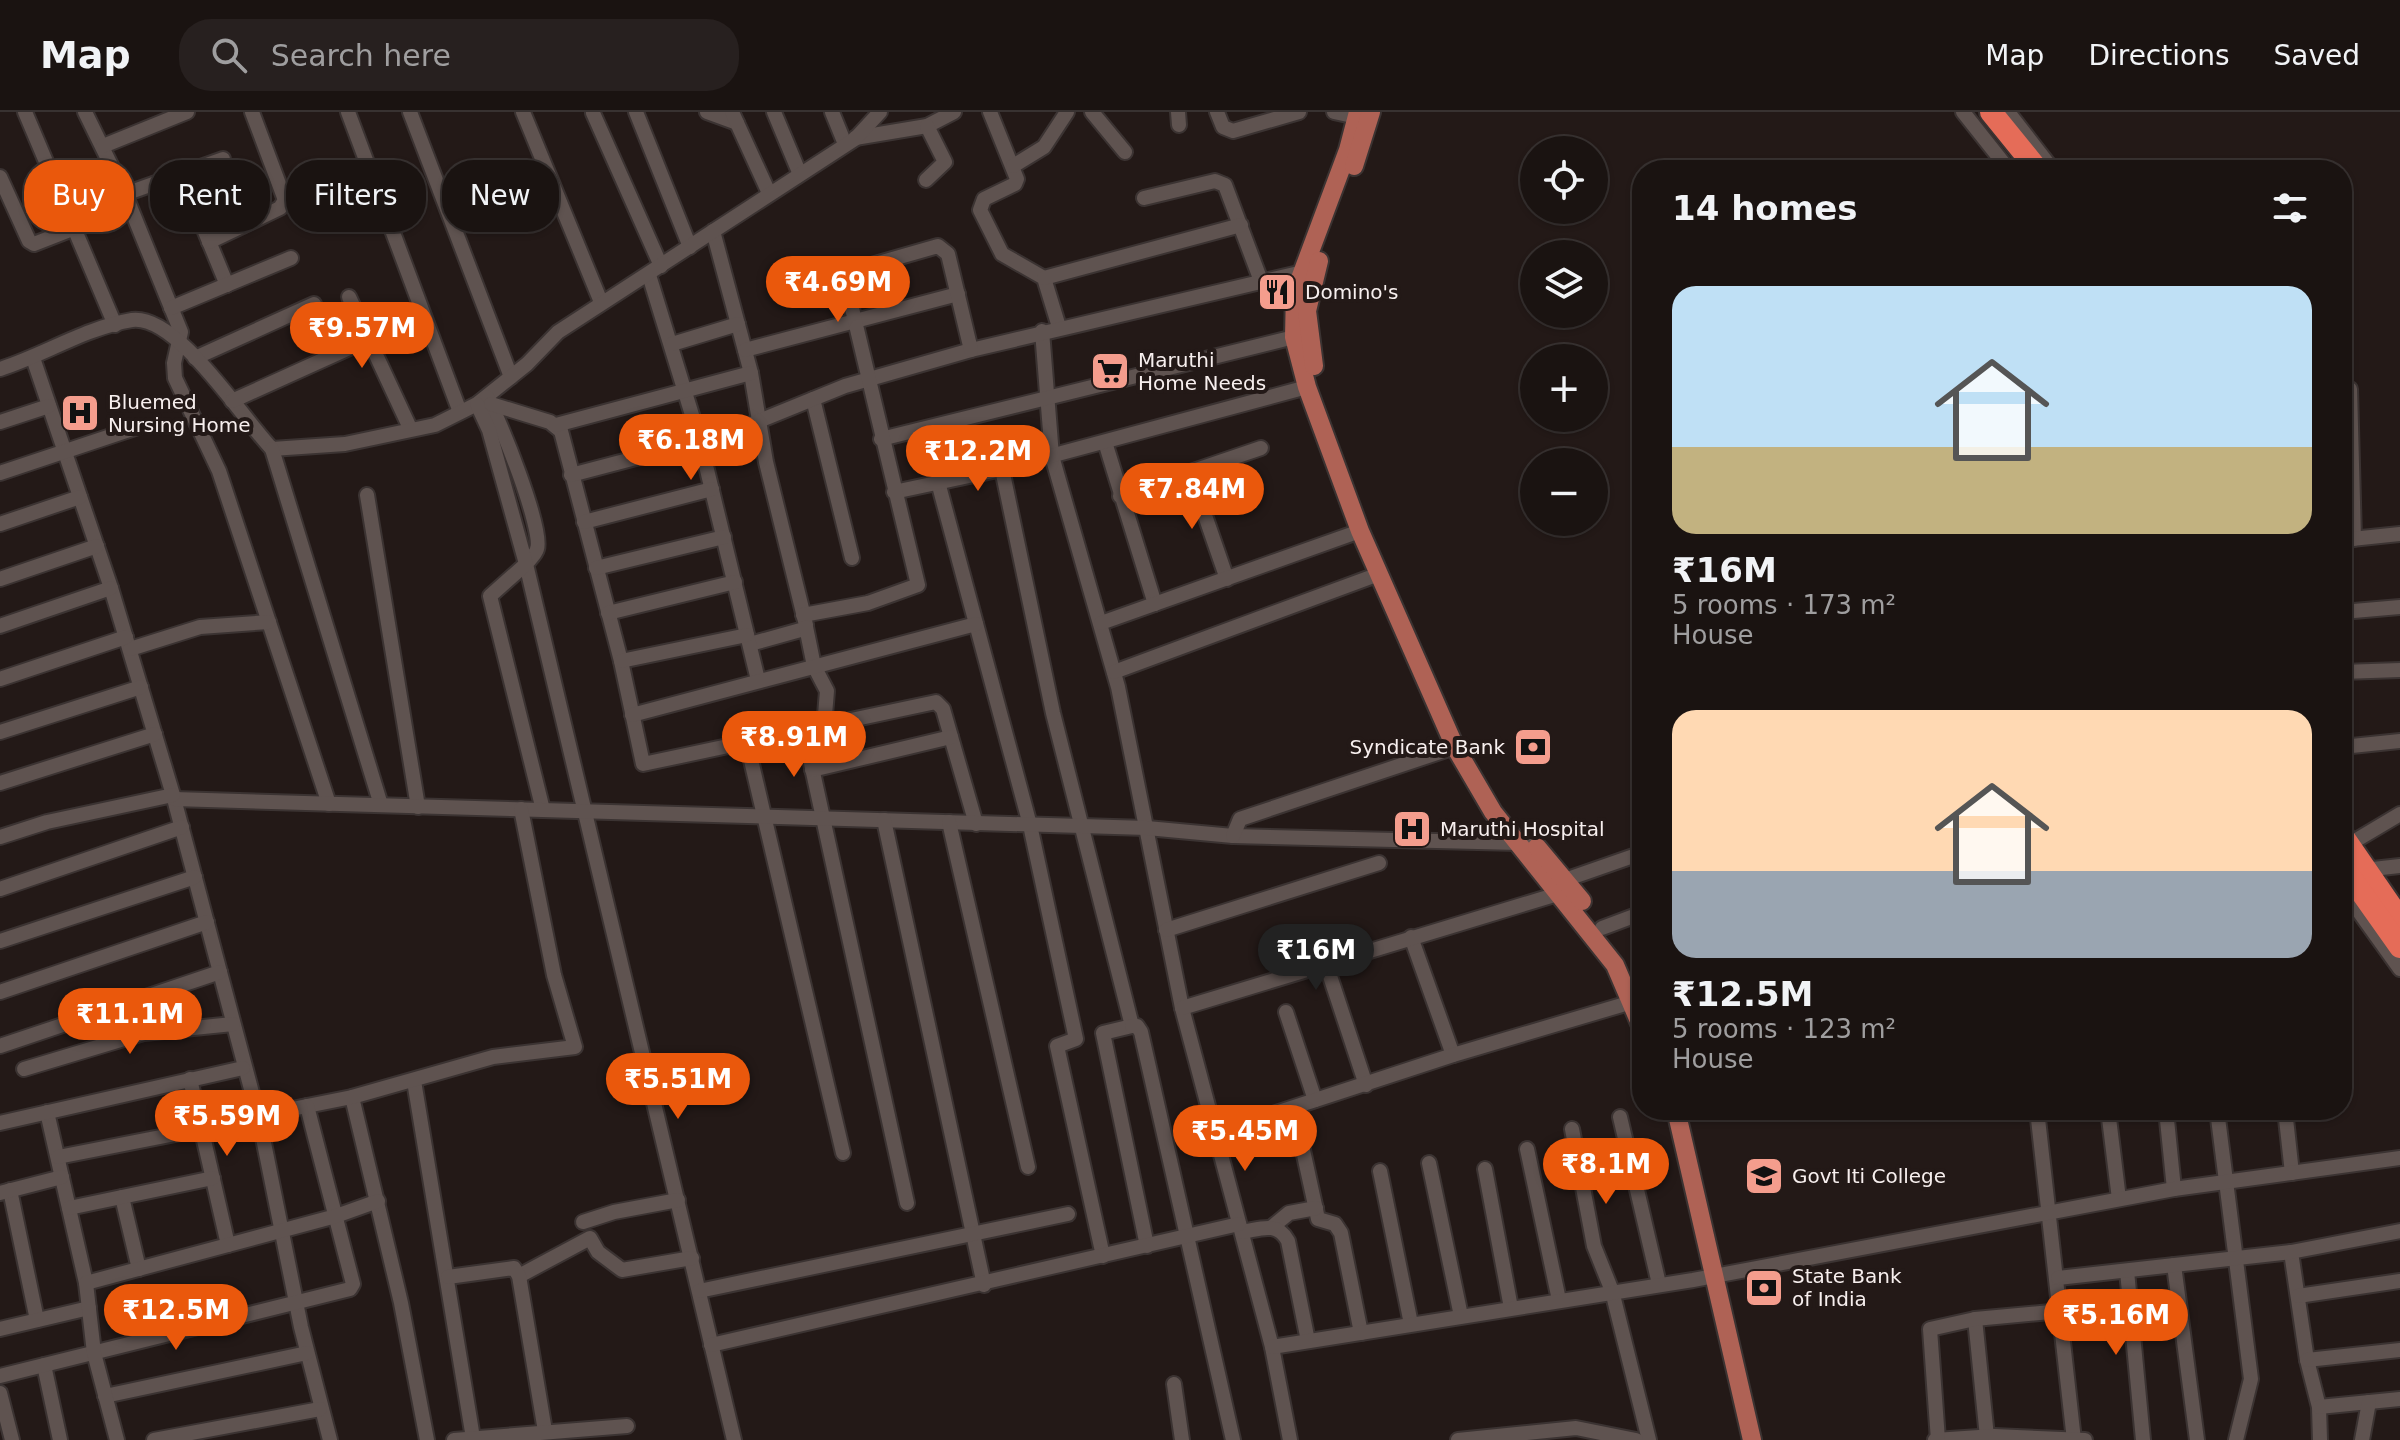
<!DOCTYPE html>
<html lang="en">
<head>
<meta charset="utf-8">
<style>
  body { margin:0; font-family:"DejaVu Sans",sans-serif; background:#27201f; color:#f1f3f6; height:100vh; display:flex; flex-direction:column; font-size:30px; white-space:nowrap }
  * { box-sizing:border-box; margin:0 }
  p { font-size:26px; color:#9f9e9f }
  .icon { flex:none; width:44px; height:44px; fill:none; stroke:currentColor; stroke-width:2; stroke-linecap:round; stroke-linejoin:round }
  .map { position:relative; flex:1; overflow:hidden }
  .panel { position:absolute; left:1632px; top:48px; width:720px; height:960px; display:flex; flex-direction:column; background:#1a1311; border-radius:32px; box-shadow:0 2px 6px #0004,0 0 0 2px #383231 }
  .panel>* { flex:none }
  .top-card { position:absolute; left:24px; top:48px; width:760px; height:72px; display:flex; gap:16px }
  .tools { position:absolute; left:1520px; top:24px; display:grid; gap:16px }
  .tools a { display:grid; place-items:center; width:88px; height:88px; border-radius:50%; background:#1a1311; box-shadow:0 2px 6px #0004,0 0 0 2px #383231; font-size:40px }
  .price { position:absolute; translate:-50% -68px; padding:0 18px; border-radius:28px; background:#ea580c; color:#fff; font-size:26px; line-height:52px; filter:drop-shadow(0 2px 4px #0008) }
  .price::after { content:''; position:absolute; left:50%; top:48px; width:24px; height:18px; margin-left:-12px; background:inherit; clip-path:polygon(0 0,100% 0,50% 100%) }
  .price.active { background:#222; color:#fff }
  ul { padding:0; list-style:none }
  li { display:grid; align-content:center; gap:16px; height:424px; padding:0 40px }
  li span { display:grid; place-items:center; height:248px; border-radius:24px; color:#555 }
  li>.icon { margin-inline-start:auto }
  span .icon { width:144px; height:144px; fill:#fffc; stroke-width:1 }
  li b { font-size:34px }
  h2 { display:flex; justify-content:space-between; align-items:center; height:96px; padding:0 40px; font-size:34px }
  .tag { padding:0 28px; border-radius:32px; background:#1a1311; box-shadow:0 2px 6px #0004,0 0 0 2px #383231; font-size:28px; line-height:72px }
  .tag.active { background:#ea580c; color:#fff }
  header { display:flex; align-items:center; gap:48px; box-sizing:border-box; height:112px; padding:0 40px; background:#1a1311; border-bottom:2px solid #383231 }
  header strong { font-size:38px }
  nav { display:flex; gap:44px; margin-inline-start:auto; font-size:28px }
  .search { width:560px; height:72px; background:#27201f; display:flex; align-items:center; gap:20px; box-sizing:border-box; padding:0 28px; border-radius:32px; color:#9f9e9f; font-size:30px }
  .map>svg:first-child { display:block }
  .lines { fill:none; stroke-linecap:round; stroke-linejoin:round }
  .minor-casing { stroke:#3b3332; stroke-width:18 }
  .major-casing { stroke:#3b3332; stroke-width:22 }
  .highway-casing { stroke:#3b3332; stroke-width:26 }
  .minor { stroke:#5f5350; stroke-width:14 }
  .major { stroke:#af6255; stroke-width:18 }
  .highway { stroke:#e56c58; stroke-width:22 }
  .labels { text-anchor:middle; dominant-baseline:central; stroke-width:8; stroke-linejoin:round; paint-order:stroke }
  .poi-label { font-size:20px; fill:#f7efee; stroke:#231917; text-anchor:start }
</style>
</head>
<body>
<header>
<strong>Map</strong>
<div class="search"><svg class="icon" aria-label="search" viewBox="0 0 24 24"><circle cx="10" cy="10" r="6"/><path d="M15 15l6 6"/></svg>Search here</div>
<nav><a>Map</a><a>Directions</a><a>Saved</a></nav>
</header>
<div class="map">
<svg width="2400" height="1328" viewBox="0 0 2400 1328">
  <rect width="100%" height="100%" fill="#231917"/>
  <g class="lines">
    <!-- minor casing -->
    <g class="minor-casing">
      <g id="minor">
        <polyline points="25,0 115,213"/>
        <polyline points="85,0 125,82 181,220 174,251 175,266 219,359 329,692"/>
        <polyline points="348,0 460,300"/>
        <polyline points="410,0 511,265"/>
        <polyline points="523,0 601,190"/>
        <polyline points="636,0 690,135"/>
        <polyline points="707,0 737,11"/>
        <polyline points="732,0 769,81"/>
        <polyline points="774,0 799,60"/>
        <polyline points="832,0 845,32"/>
        <polyline points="990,0 1017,67 1015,72 984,87 980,98 1002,142 1044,166 1059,215"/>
        <polyline points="1092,0 1125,40"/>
        <polyline points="1178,0 1179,13"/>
        <polyline points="1217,0 1223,15 1233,19 1299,0"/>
        <polyline points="1334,0 1357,5"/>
        <polyline points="1963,0 2009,58"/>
        <polyline points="2008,0 2053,58"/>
        <polyline points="593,1 661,154"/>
        <polyline points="855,26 927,14 954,0"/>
        <polyline points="103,34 187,0"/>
        <polyline points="1013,54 1044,35 1067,0"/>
        <polyline points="0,65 29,129 34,132 75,116"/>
        <polyline points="926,68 945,50 927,14"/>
        <polyline points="125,82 223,47"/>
        <polyline points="1144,86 1215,69 1225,73 1261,169"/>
        <polyline points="194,93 227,173"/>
        <polyline points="713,119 751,261 766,350 806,513 804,517 750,532"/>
        <polyline points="209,130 280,96 285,88 252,0"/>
        <polyline points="649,163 700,329 758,568"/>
        <polyline points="1044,166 1241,113"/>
        <polyline points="349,185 410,316"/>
        <polyline points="171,196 291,146"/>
        <polyline points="1042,219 1052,344 1118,575 1182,896 1272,1235 1290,1328"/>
        <polyline points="672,232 738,212"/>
        <polyline points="745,238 958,182"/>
        <polyline points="33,246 111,476 173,683 260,1011 301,1215 330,1328"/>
        <polyline points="195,246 314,192"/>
        <path d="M0,257C44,243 85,216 132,208C177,202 242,306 272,337L345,332L435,313L477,292L527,252L558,220L855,27L880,0"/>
        <polyline points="2350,277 2354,427"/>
        <path d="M487,285C499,306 544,418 537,437C536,442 529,448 526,452L734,1328"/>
        <polyline points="813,287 852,446"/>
        <polyline points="232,289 369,227"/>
        <polyline points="477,292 489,318 526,452 490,484 543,698"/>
        <polyline points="491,292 550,310 561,319 621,549 643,652 936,590 943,597 976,712"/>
        <polyline points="0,310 49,294"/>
        <polyline points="556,313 751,261"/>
        <polyline points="881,327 1294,225"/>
        <polyline points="1105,330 1155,492"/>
        <polyline points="272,337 381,693"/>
        <polyline points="1002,357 1053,601 1132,914 1103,921 1147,1134"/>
        <polyline points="1190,360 1227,467"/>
        <polyline points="0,361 138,315"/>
        <polyline points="571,363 727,322 845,274 971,238 1303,160"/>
        <polyline points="938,370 1030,713 1076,927 1057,934 1103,1144"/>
        <polyline points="894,380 1002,357 1307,275"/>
        <polyline points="367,383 418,695"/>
        <polyline points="1120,384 1261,336"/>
        <polyline points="584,410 712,377"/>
        <polyline points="0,412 80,385"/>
        <polyline points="2342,428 2400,422"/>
        <polyline points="596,456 724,425"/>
        <polyline points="0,467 97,434"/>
        <polyline points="2342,500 2400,495"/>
        <polyline points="608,501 735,470"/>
        <polyline points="803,503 868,491 918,473 845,167 847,160 938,134 948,142 971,238"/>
        <polyline points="1101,511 1360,419"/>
        <polyline points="0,514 111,476"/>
        <polyline points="806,515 814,554 827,579 824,615"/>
        <polyline points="130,537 200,515 269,510"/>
        <polyline points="621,549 747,523"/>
        <polyline points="1114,560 1379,462"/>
        <polyline points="2342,560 2400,558"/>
        <polyline points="0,567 126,525"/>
        <polyline points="632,603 976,512"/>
        <polyline points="804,619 907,1091"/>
        <polyline points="0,620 141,575"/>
        <polyline points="747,631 843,1041"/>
        <polyline points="2342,635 2400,629"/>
        <polyline points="812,658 951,625"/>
        <polyline points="0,671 155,622"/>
        <polyline points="174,687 1147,716 1233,724 1519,731 1531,727"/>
        <polyline points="884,708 984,1173"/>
        <polyline points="949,710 1028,1055"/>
        <polyline points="1233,724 1240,707 1455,635"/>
        <polyline points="0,725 47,710 173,683"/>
        <polyline points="2348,733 2400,702"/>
        <polyline points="2364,758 2400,754"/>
        <polyline points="1556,771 1642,741"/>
        <polyline points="2342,776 2400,857"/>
        <polyline points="0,777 182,715"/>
        <polyline points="1602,816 1642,801"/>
        <polyline points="1166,818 1379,751"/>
        <polyline points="1411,825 1453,943"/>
        <polyline points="0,829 195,765"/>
        <polyline points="1326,852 1366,973"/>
        <polyline points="0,880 207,810"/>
        <polyline points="1182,896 1561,781"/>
        <polyline points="1286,900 1315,988"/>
        <polyline points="1132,914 1137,914 1141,920 1233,1328"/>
        <polyline points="0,934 220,860"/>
        <polyline points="24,957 144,921 233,912"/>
        <polyline points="190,967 228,1133"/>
        <polyline points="414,969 473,1326"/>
        <polyline points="352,985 401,1191 427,1328"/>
        <polyline points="1294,997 1318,1107 1335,1112 1341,1121 1361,1221"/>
        <polyline points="2037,998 2074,1328"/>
        <polyline points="2108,998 2119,1087"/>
        <polyline points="2166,998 2174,1077"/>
        <polyline points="2217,998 2251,1267 2236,1328"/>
        <polyline points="2285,998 2292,1061"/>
        <polyline points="47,1000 86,1171"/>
        <polyline points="257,1004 352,985 493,945 575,935 554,863 521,697"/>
        <polyline points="1620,1005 1659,1172"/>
        <polyline points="0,1011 243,956"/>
        <polyline points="1572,1017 1594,1134 1612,1179 1649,1328"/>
        <polyline points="1215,1021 1453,943 1632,890"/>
        <polyline points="1527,1037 1559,1188"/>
        <polyline points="58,1045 201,1017"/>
        <polyline points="1429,1051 1461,1204"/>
        <polyline points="1485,1057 1511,1196"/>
        <polyline points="1380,1059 1411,1212"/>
        <polyline points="10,1078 37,1208"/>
        <polyline points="0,1081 62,1065"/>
        <polyline points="122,1085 139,1157"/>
        <polyline points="69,1096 213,1066"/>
        <polyline points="583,1110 614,1100 678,1088"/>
        <polyline points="1272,1115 1289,1101 1316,1096"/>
        <path d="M1242,1120C1261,1117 1277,1109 1288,1129L1308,1229"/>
        <polyline points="2291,1140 2307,1248 2319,1295 2320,1328"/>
        <polyline points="2174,1153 2197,1328"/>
        <polyline points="2127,1159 2143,1328"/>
        <polyline points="519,1164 590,1126 598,1140 622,1158 692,1146"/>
        <polyline points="448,1165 514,1156 519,1164 545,1319"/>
        <polyline points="2058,1166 2291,1140 2400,1119"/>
        <polyline points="699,1179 1068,1102"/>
        <polyline points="2298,1184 2400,1169"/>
        <polyline points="1975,1207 1987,1325"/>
        <polyline points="0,1217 89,1196"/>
        <polyline points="711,1233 1239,1112"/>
        <polyline points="1272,1235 1693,1168 2174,1077 2400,1046"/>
        <polyline points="2307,1248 2400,1238"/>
        <polyline points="44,1253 60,1328"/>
        <polyline points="0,1264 350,1177 353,1172 307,994"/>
        <polyline points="1174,1272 1182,1328"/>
        <polyline points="0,1281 12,1328"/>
        <polyline points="105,1284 307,1241"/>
        <polyline points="2319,1295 2400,1287"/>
        <polyline points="117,1328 94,1241 86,1171 336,1104 378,1089"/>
        <polyline points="154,1328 320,1297"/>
        <polyline points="454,1328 627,1314"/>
        <polyline points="1458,1328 1576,1316 1636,1328"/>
        <polyline points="1935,1328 1994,1324 2085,1328"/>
        <polyline points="1938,1328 1930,1217 1975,1207 2061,1199"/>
        <polyline points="2362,1328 2369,1290"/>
      </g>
    </g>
    <!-- major casing -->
    <g class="major-casing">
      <g id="major">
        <polyline points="1358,0 1348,38 1295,180 1294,225 1307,275 1360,419 1455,635 1493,700 1615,853 1642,916"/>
        <polyline points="1354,54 1371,0"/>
        <polyline points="1314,254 1307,199 1319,149"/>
        <polyline points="1537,735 1582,789"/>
        <polyline points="1676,998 1752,1328"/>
      </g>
    </g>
    <!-- highway casing -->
    <g class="highway-casing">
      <g id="highway">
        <polyline points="1991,0 2038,58"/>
        <polyline points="2342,723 2400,807"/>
        <polyline points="2342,753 2400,835"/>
      </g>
    </g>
    <!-- minor -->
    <use href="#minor" class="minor"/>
    <!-- major -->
    <use href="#major" class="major"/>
    <!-- highway -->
    <use href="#highway" class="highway"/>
  </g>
  <!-- icons -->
  <defs>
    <g id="restaurant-square" transform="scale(2)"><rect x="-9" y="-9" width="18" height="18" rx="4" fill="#f49d8d" stroke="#231917"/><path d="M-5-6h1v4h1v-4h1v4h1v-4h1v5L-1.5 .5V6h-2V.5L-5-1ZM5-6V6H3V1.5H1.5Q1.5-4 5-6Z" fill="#111"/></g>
    <g id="supermarket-square" transform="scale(2)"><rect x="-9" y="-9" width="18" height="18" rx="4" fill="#f49d8d" stroke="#231917"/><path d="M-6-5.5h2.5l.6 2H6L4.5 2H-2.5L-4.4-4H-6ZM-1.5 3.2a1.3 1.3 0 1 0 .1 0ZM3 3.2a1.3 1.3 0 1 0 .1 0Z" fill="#111"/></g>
    <g id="hospital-square" transform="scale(2)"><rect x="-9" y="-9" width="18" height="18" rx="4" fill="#f49d8d" stroke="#231917"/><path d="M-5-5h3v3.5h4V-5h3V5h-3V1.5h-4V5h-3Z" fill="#111"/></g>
    <g id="bank-square" transform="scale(2)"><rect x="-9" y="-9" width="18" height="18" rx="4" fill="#f49d8d" stroke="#231917"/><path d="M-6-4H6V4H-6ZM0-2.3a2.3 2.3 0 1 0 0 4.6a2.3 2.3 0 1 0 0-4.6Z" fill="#111"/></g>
    <g id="university-square" transform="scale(2)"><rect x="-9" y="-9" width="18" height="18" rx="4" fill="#f49d8d" stroke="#231917"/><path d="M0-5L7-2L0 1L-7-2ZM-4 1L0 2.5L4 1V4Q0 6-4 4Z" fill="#111"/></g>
  </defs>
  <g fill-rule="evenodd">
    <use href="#restaurant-square" x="1277" y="180"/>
    <use href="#supermarket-square" x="1110" y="259"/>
    <use href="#hospital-square" x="80" y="301"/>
    <use href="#bank-square" x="1533" y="635"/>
    <use href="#hospital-square" x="1412" y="717"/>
    <use href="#university-square" x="1764" y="1064"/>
    <use href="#bank-square" x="1764" y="1176"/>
  </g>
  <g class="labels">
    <!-- poi labels -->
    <g class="poi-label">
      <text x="1305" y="180">Domino's</text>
      <text x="1138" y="248">Maruthi<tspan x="1138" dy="23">Home Needs</tspan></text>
      <text x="108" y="290">Bluemed<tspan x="108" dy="23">Nursing Home</tspan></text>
      <text x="1505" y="635" text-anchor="end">Syndicate Bank</text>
      <text x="1440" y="717">Maruthi Hospital</text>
      <text x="1792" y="1064">Govt Iti College</text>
      <text x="1792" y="1164">State Bank<tspan x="1792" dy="23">of India</tspan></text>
    </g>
  </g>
</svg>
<div class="tools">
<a><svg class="icon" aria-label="locate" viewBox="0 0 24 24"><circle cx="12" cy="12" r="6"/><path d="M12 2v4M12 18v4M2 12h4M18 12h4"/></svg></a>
<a><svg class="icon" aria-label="layers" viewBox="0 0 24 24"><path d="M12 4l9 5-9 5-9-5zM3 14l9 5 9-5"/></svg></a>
<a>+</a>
<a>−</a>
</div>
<b class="price" style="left:838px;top:212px">₹4.69M</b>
<b class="price" style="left:362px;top:258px">₹9.57M</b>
<b class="price" style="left:691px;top:370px">₹6.18M</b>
<b class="price" style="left:978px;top:381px">₹12.2M</b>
<b class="price" style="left:1192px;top:419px">₹7.84M</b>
<b class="price" style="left:794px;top:667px">₹8.91M</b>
<b class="price active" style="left:1316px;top:880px">₹16M</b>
<b class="price" style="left:130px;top:944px">₹11.1M</b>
<b class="price" style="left:678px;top:1009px">₹5.51M</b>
<b class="price" style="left:227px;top:1046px">₹5.59M</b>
<b class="price" style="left:1245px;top:1061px">₹5.45M</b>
<b class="price" style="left:1606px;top:1094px">₹8.1M</b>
<b class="price" style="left:176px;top:1240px">₹12.5M</b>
<b class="price" style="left:2116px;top:1245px">₹5.16M</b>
<div class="top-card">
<a class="tag active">Buy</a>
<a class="tag">Rent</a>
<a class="tag">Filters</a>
<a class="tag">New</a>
</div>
<section class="panel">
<h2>14 homes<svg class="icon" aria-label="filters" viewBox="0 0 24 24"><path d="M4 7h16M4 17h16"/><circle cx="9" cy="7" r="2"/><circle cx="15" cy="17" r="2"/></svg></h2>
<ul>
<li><span style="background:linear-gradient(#bfe0f5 65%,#c2b280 0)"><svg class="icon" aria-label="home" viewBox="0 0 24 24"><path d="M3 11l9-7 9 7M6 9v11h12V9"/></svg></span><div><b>₹16M</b><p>5 rooms · 173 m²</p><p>House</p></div></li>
<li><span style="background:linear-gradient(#ffd9b3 65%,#9aa5b1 0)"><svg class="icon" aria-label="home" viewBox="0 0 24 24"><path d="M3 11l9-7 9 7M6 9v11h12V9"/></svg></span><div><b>₹12.5M</b><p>5 rooms · 123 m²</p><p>House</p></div></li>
</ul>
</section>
</div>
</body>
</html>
